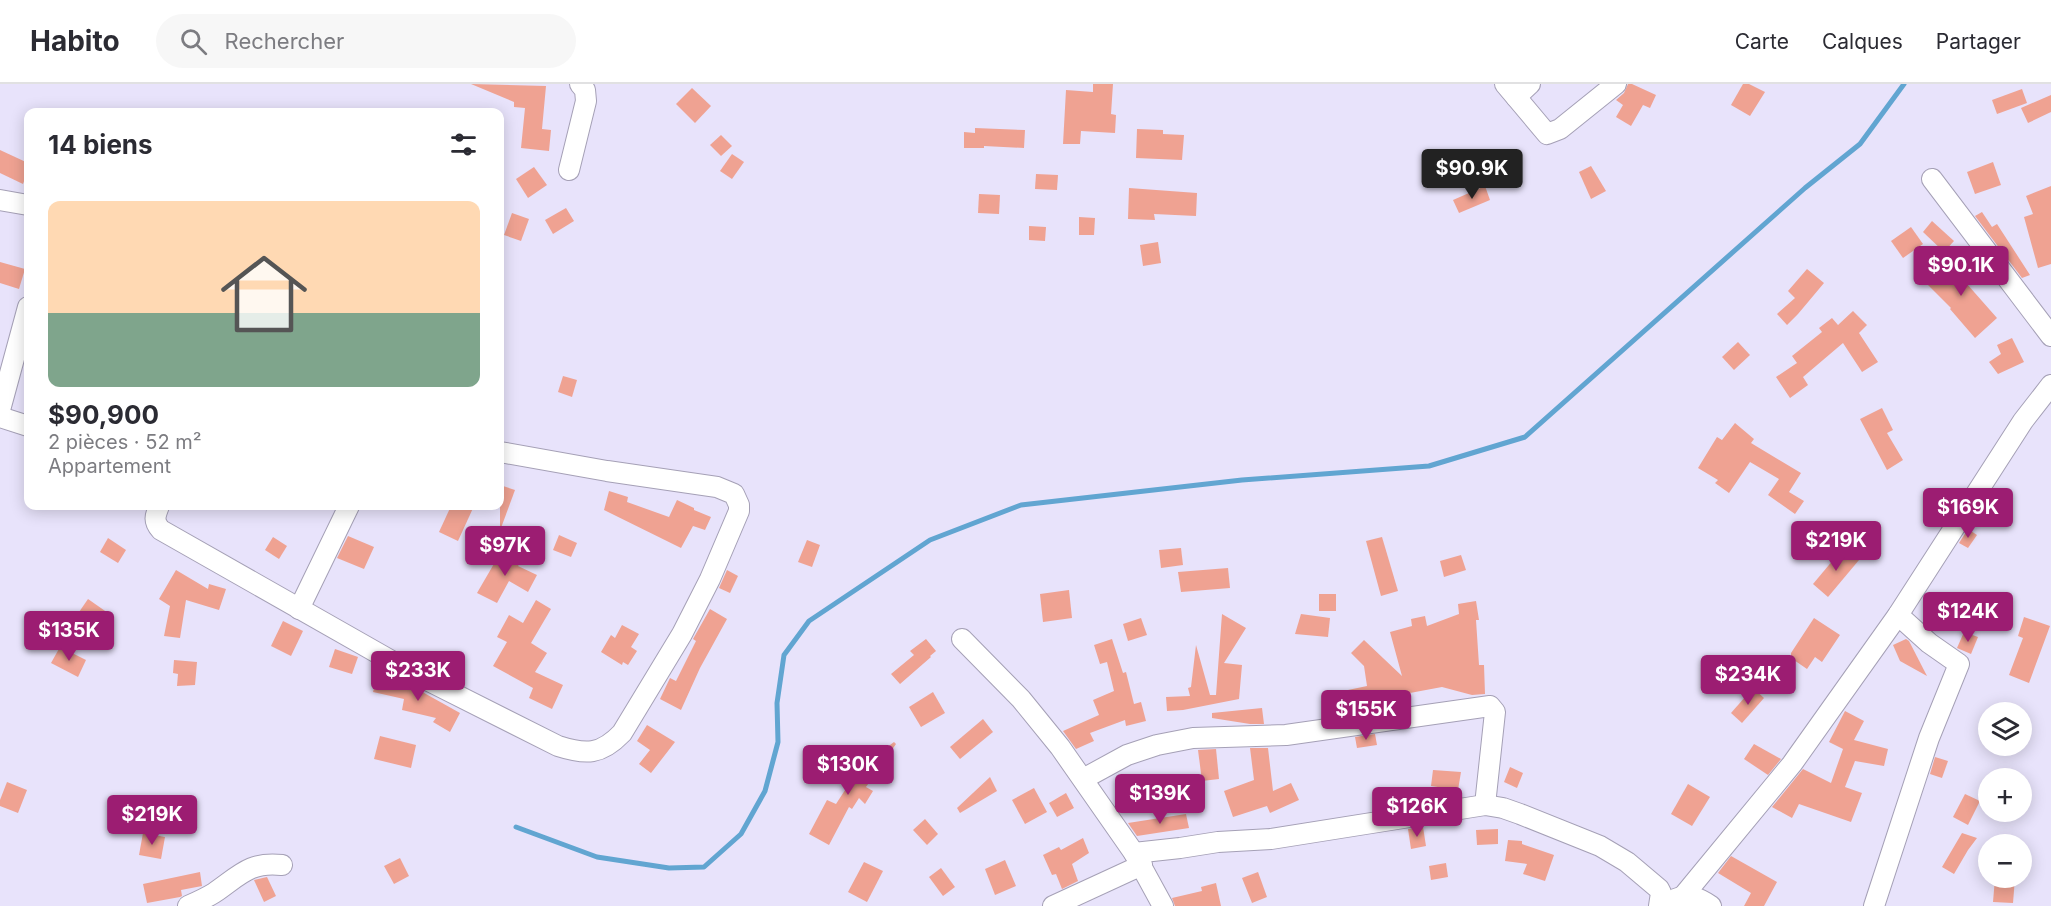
<!DOCTYPE html>
<html lang="fr">
<head>
<meta charset="utf-8">
<style>
  body { margin:0; font-family:Inter,sans-serif; background:#f7f7f7; color:#2b2b33; height:100vh; display:flex; flex-direction:column; font-size:22px; white-space:nowrap }
  * { box-sizing:border-box; margin:0 }
  p { font-size:20px; color:#7c7c81 }
  .icon { flex:none; width:33px; height:33px; fill:none; stroke:currentColor; stroke-width:2; stroke-linecap:round; stroke-linejoin:round }
  .map { position:relative; flex:1; overflow:hidden }
  .drawer { position:absolute; left:24px; top:24px; width:480px; height:402px; display:flex; flex-direction:column; background:#fff; border-radius:12px; box-shadow:0 3px 15px #0003 }
  .drawer>* { flex:none }
  .buttons { position:absolute; left:1978px; top:618px; display:grid; gap:12px }
  .buttons a { display:grid; place-items:center; width:54px; height:54px; border-radius:50%; background:#fff; box-shadow:0 3px 15px #0003; font-size:30px }
  .price { position:absolute; translate:-50% -51px; padding:0 14px; border-radius:6px; background:#9c1d72; color:#fff; font-size:20px; line-height:39px; filter:drop-shadow(0 2px 3px #0008) }
  .price::after { content:''; position:absolute; left:50%; top:36px; width:18px; height:14px; margin-left:-9px; background:inherit; clip-path:polygon(0 0,100% 0,50% 100%) }
  .price.selected { background:#222; color:#fff }
  ul { padding:0; list-style:none }
  li { display:grid; align-content:center; gap:12px; height:318px; padding:0 24px }
  li+li { border-top:2px solid #e1e1e2 }
  li span { display:grid; place-items:center; height:186px; border-radius:12px; color:#555 }
  li>.icon { margin-inline-start:auto }
  span .icon { width:108px; height:108px; fill:#fffc; stroke-width:1 }
  li b { font-size:26px }
  h2 { display:flex; justify-content:space-between; align-items:center; height:72px; padding:0 24px; font-size:26px }
  header { display:flex; align-items:center; gap:36px; box-sizing:border-box; height:84px; padding:0 30px; background:#fff; border-bottom:2px solid #e1e1e2 }
  header strong { font-size:28px }
  nav { display:flex; gap:33px; margin-inline-start:auto; font-size:21px }
  .search { width:420px; height:54px; background:#f7f7f7; display:flex; align-items:center; gap:15px; box-sizing:border-box; padding:0 21px; border-radius:33px; color:#7c7c81; font-size:22px }
  .map>svg:first-child { display:block }
  .lines { fill:none; stroke-linecap:round; stroke-linejoin:round }
  .stream { stroke:#61a5d1; stroke-width:5 }
  .building { fill:#efa292 }
  .minor-casing { stroke:#a5a0b6; stroke-width:22 }
  .minor { stroke:#fff; stroke-width:20 }
</style>
</head>
<body>
<header>
<strong>Habito</strong>
<div class="search"><svg class="icon" aria-label="search" viewBox="0 0 24 24"><circle cx="10" cy="10" r="6"/><path d="M15 15l6 6"/></svg>Rechercher</div>
<nav><a>Carte</a><a>Calques</a><a>Partager</a></nav>
</header>
<div class="map">
<svg width="2051" height="822" viewBox="0 0 2051 822">
  <rect width="100%" height="100%" fill="#e8e3fb"/>
  <g class="lines">
    <!-- stream -->
    <polyline class="stream" points="516,743 597,773 669,784 704,783 741,750 765,707 778,658 777,619 784,571 809,537 930,456 1021,421 1242,396 1429,382 1525,353 1805,104 1860,60 1904,0"/>
  </g>
  <!-- building -->
  <g class="building">
    <polygon points="471,0 546,2 542,45 551,46 549,67 521,64 525,24 514,23 514,18"/>
    <polygon points="1093,0 1113,0 1111,30 1116,31 1115,49 1081,47 1080,60 1063,60 1066,6 1093,8"/>
    <polygon points="1628,0 1632,0 1656,11 1650,24 1643,21 1631,42 1616,33 1623,21 1616,16 1624,9"/>
    <polygon points="1743,0 1749,0 1765,8 1750,32 1731,21"/>
    <polygon points="692,4 711,22 695,39 676,20"/>
    <polygon points="2022,5 2027,19 1997,30 1992,16"/>
    <polygon points="2051,11 2051,28 2028,39 2021,24"/>
    <polygon points="975,44 1025,46 1024,64 984,62 984,64 964,64 964,48 975,49"/>
    <polygon points="1137,45 1163,46 1163,50 1184,51 1182,76 1136,74"/>
    <polygon points="721,51 732,62 721,72 710,61"/>
    <polygon points="0,66 28,79 28,87 23,100 0,89"/>
    <polygon points="732,70 744,78 732,95 720,87"/>
    <polygon points="1993,78 2001,101 1975,110 1967,88"/>
    <polygon points="1591,82 1606,107 1591,115 1579,88"/>
    <polygon points="534,83 547,101 528,114 516,95"/>
    <polygon points="1036,90 1058,91 1057,106 1035,105"/>
    <polygon points="1485,102 1490,116 1459,129 1453,116"/>
    <polygon points="2051,102 2051,180 2038,184 2024,133 2033,130 2026,112"/>
    <polygon points="1129,104 1197,109 1196,132 1154,130 1155,136 1128,135"/>
    <polygon points="979,110 1000,111 999,130 978,129"/>
    <polygon points="566,124 574,137 553,150 545,136"/>
    <polygon points="1982,128 1992,143 1997,140 2030,191 2022,194 1975,132"/>
    <polygon points="512,129 529,135 521,157 504,151"/>
    <polygon points="1079,133 1095,134 1094,151 1079,151"/>
    <polygon points="1932,137 1954,157 1944,168 1923,148"/>
    <polygon points="1029,142 1046,143 1045,157 1029,156"/>
    <polygon points="1911,143 1923,160 1903,174 1891,157"/>
    <polygon points="1158,158 1161,179 1143,182 1140,161"/>
    <polygon points="1948,173 1972,197 1967,200 1997,234 1975,254 1950,225 1951,224 1924,197"/>
    <polygon points="0,178 25,185 19,205 0,199"/>
    <polygon points="1807,185 1824,199 1798,230 1787,241 1777,230 1795,214 1788,207"/>
    <polygon points="1853,227 1867,241 1859,249 1878,278 1862,288 1843,259 1803,293 1808,301 1790,314 1776,293 1797,279 1792,272 1822,248 1819,244 1832,234 1838,241"/>
    <polygon points="2012,254 2024,278 1998,290 1989,278 2001,270 1997,261"/>
    <polygon points="1738,258 1750,271 1734,286 1722,273"/>
    <polygon points="563,292 577,296 572,313 558,308"/>
    <polygon points="1882,324 1893,346 1887,349 1903,376 1887,386 1860,335"/>
    <polygon points="1735,339 1754,355 1751,359 1801,389 1789,408 1804,417 1795,430 1768,411 1779,395 1750,378 1729,409 1715,399 1718,396 1698,384 1717,353 1722,356"/>
    <polygon points="500,401 515,406 501,444 500,443"/>
    <polygon points="609,407 628,413 627,418 669,433 677,416 694,424 694,426 711,433 705,446 693,442 681,464 604,426"/>
    <polygon points="451,422 474,422 458,457 439,448"/>
    <polygon points="1968,445 1977,451 1968,464 1959,459"/>
    <polygon points="559,451 577,459 571,473 553,466"/>
    <polygon points="348,452 374,463 364,485 337,474"/>
    <polygon points="273,453 287,462 279,475 265,466"/>
    <polygon points="1382,453 1398,507 1381,512 1366,457"/>
    <polygon points="108,454 126,466 118,479 100,468"/>
    <polygon points="807,456 820,461 812,483 798,478"/>
    <polygon points="1844,463 1859,476 1828,513 1813,500"/>
    <polygon points="1181,464 1183,481 1161,484 1159,466"/>
    <polygon points="502,466 521,478 518,482 537,491 528,508 509,497 497,519 477,509"/>
    <polygon points="1461,471 1466,486 1444,493 1440,477"/>
    <polygon points="1228,484 1230,504 1181,508 1178,488"/>
    <polygon points="176,486 208,505 209,500 226,505 219,526 186,516 180,554 164,552 170,522 159,515"/>
    <polygon points="727,486 738,492 730,509 719,504"/>
    <polygon points="1069,506 1072,534 1043,538 1040,510"/>
    <rect x="1319" y="510" width="17" height="17"/>
    <polygon points="88,515 108,529 96,545 77,531"/>
    <polygon points="536,516 551,525 531,559 547,569 535,588 563,601 552,625 529,614 533,604 493,582 507,558 497,553 509,531 523,539"/>
    <polygon points="1476,517 1479,536 1476,536 1479,581 1484,581 1485,610 1472,611 1442,603 1351,620 1348,606 1367,602 1364,582 1351,569 1364,556 1402,592 1390,548 1412,542 1411,535 1425,532 1427,542 1459,530 1458,520"/>
    <polygon points="710,525 727,535 700,584 681,626 660,615 670,594 676,597 696,557 693,555"/>
    <polygon points="1222,530 1246,544 1224,579 1242,581 1239,615 1183,626 1167,627 1166,613 1190,612 1188,604 1191,603 1196,561 1210,611 1216,611"/>
    <polygon points="1301,530 1330,534 1328,553 1295,550"/>
    <polygon points="2024,533 2050,542 2029,599 2009,591 2023,554 2018,552"/>
    <polygon points="1141,534 1147,551 1128,557 1123,540"/>
    <polygon points="1814,534 1840,551 1822,578 1815,573 1807,585 1791,574 1791,569"/>
    <polygon points="283,537 303,547 291,572 271,562"/>
    <polygon points="622,541 639,550 631,563 637,567 628,581 623,578 622,581 601,568 611,551 615,554"/>
    <polygon points="1964,548 1978,553 1971,570 1957,564"/>
    <polygon points="926,555 936,567 930,572 931,573 900,600 891,590 914,571 910,567"/>
    <polygon points="1112,555 1123,589 1126,588 1134,620 1141,618 1146,637 1126,642 1125,636 1090,649 1094,657 1076,665 1063,647 1099,631 1093,616 1114,607 1107,578 1100,580 1094,561"/>
    <polygon points="1906,555 1909,557 1927,592 1900,577 1893,561"/>
    <polygon points="60,563 86,576 78,593 51,579"/>
    <polygon points="335,565 358,573 352,590 329,583"/>
    <polygon points="174,576 197,578 195,601 177,602 178,590 173,589"/>
    <polygon points="377,593 408,600 460,629 450,648 433,638 436,634 402,626 404,615 373,608"/>
    <polygon points="1753,604 1764,614 1742,639 1731,629"/>
    <polygon points="933,608 945,629 921,643 909,623"/>
    <polygon points="1262,624 1264,640 1250,640 1212,634 1212,629"/>
    <polygon points="1845,627 1864,637 1854,656 1888,665 1884,682 1855,677 1845,703 1862,709 1851,738 1799,720 1792,734 1772,723 1803,685 1831,699 1843,665 1829,658"/>
    <polygon points="983,635 993,648 960,675 950,663"/>
    <polygon points="647,641 675,658 651,689 639,680 650,666 637,657"/>
    <polygon points="1375,650 1377,661 1357,664 1355,653"/>
    <polygon points="380,652 416,661 411,684 374,675"/>
    <polygon points="894,658 896,660 866,703 873,707 865,720 859,714 852,725 849,723 829,761 809,750 827,716 836,720 847,703 833,691 838,685 853,694 854,692 852,690 862,676 866,679"/>
    <polygon points="1754,660 1781,675 1768,691 1744,675"/>
    <polygon points="1250,664 1268,664 1273,707 1291,699 1299,716 1270,729 1267,722 1233,733 1224,707 1254,696"/>
    <polygon points="1216,665 1219,695 1202,697 1198,666"/>
    <polygon points="1935,673 1948,677 1942,694 1930,690"/>
    <polygon points="1510,683 1523,689 1517,704 1504,698"/>
    <polygon points="1433,686 1461,688 1458,706 1431,702"/>
    <polygon points="990,693 997,707 960,729 957,724"/>
    <polygon points="7,698 27,706 18,729 0,722 0,716"/>
    <polygon points="1688,700 1710,713 1692,742 1671,730"/>
    <polygon points="1034,704 1047,728 1025,740 1012,716"/>
    <polygon points="1066,709 1074,724 1057,733 1049,719"/>
    <polygon points="1965,710 1980,717 1968,741 1953,733"/>
    <polygon points="1186,730 1189,744 1137,752 1128,739"/>
    <polygon points="925,735 938,750 927,761 913,746"/>
    <polygon points="1423,743 1426,762 1411,765 1408,745"/>
    <polygon points="1498,745 1498,760 1477,761 1476,746"/>
    <polygon points="143,749 165,753 161,775 139,771"/>
    <polygon points="1962,749 1977,754 1968,766 1954,790 1942,783"/>
    <polygon points="1083,754 1089,769 1072,780 1078,797 1062,805 1056,790 1052,791 1043,771 1059,763 1061,766"/>
    <polygon points="1508,756 1522,757 1522,760 1554,771 1545,797 1523,790 1527,780 1505,777"/>
    <polygon points="1731,772 1777,798 1764,822 1744,822 1751,809 1718,789"/>
    <polygon points="400,774 409,792 394,800 384,782"/>
    <polygon points="1005,776 1016,802 995,811 985,785"/>
    <polygon points="864,778 883,787 867,818 848,808"/>
    <polygon points="1446,779 1448,793 1431,796 1429,782"/>
    <polygon points="941,784 955,803 943,812 929,793"/>
    <polygon points="200,788 202,802 181,806 182,812 180,813 147,819 143,800"/>
    <polygon points="1258,788 1267,813 1252,819 1242,794"/>
    <polygon points="267,793 276,812 264,818 254,796"/>
    <polygon points="1995,794 2015,794 2013,819 1993,818"/>
    <polygon points="1216,799 1221,822 1175,822 1172,814 1202,807 1201,803"/>
  </g>
  <g class="lines">
    <!-- minor casing -->
    <g class="minor-casing">
      <g id="minor">
        <polyline points="1505,0 1547,50 1560,45 1616,0"/>
        <polyline points="1516,13 1530,0"/>
        <polyline points="569,86 586,17 585,6 580,0"/>
        <polyline points="1932,95 2051,252"/>
        <polyline points="0,116 28,121"/>
        <polyline points="0,326 28,223"/>
        <polyline points="0,333 28,342"/>
        <path d="M159,422C155,432 153,437 161,446L411,588L558,662C586,671 601,671 622,649L682,550L710,495L739,427V421L734,410L717,403L607,387L500,368"/>
        <polyline points="299,525 349,422"/>
        <polyline points="962,555 1021,615 1060,663 1134,769 1163,822"/>
        <polyline points="1083,695 1127,671 1157,661 1193,654 1286,651 1490,622 1495,628 1485,721"/>
        <polyline points="1134,769 1180,764 1218,758 1271,755 1485,721 1503,724 1520,730 1600,762 1627,778 1659,805 1661,809 1659,822"/>
        <polyline points="1684,811 1792,680 1898,531 2023,337 2051,301"/>
        <path d="M1675,815C1689,809 1699,814 1711,822"/>
        <path d="M188,822C197,818 206,814 214,809C239,792 250,777 282,781"/>
        <polyline points="1053,822 1142,781"/>
        <polyline points="1874,822 1929,654 1959,580 1929,559 1898,531"/>
      </g>
    </g>
    <!-- minor -->
    <use href="#minor" class="minor"/>
  </g>
</svg>
<div class="buttons">
<a><svg class="icon" aria-label="layers" viewBox="0 0 24 24"><path d="M12 4l9 5-9 5-9-5zM3 14l9 5 9-5"/></svg></a>
<a>+</a>
<a>−</a>
</div>
<b class="price selected" style="left:1472px;top:116px">$90.9K</b>
<b class="price" style="left:1961px;top:213px">$90.1K</b>
<b class="price" style="left:1968px;top:455px">$169K</b>
<b class="price" style="left:1836px;top:488px">$219K</b>
<b class="price" style="left:505px;top:493px">$97K</b>
<b class="price" style="left:1968px;top:559px">$124K</b>
<b class="price" style="left:69px;top:578px">$135K</b>
<b class="price" style="left:418px;top:618px">$233K</b>
<b class="price" style="left:1748px;top:622px">$234K</b>
<b class="price" style="left:1366px;top:657px">$155K</b>
<b class="price" style="left:848px;top:712px">$130K</b>
<b class="price" style="left:1160px;top:741px">$139K</b>
<b class="price" style="left:1417px;top:754px">$126K</b>
<b class="price" style="left:152px;top:762px">$219K</b>
<section class="drawer">
<h2>14 biens<svg class="icon" aria-label="filters" viewBox="0 0 24 24"><path d="M4 7h16M4 17h16"/><circle cx="9" cy="7" r="2"/><circle cx="15" cy="17" r="2"/></svg></h2>
<ul>
<li><span style="background:linear-gradient(#ffd9b3 60%,#7fa58c 0)"><svg class="icon" aria-label="home" viewBox="0 0 24 24"><path d="M3 11l9-7 9 7M6 9v11h12V9"/></svg></span><div><b>$90,900</b><p>2 pièces · 52 m²</p><p>Appartement</p></div></li>
</ul>
</section>
</div>
</body>
</html>
